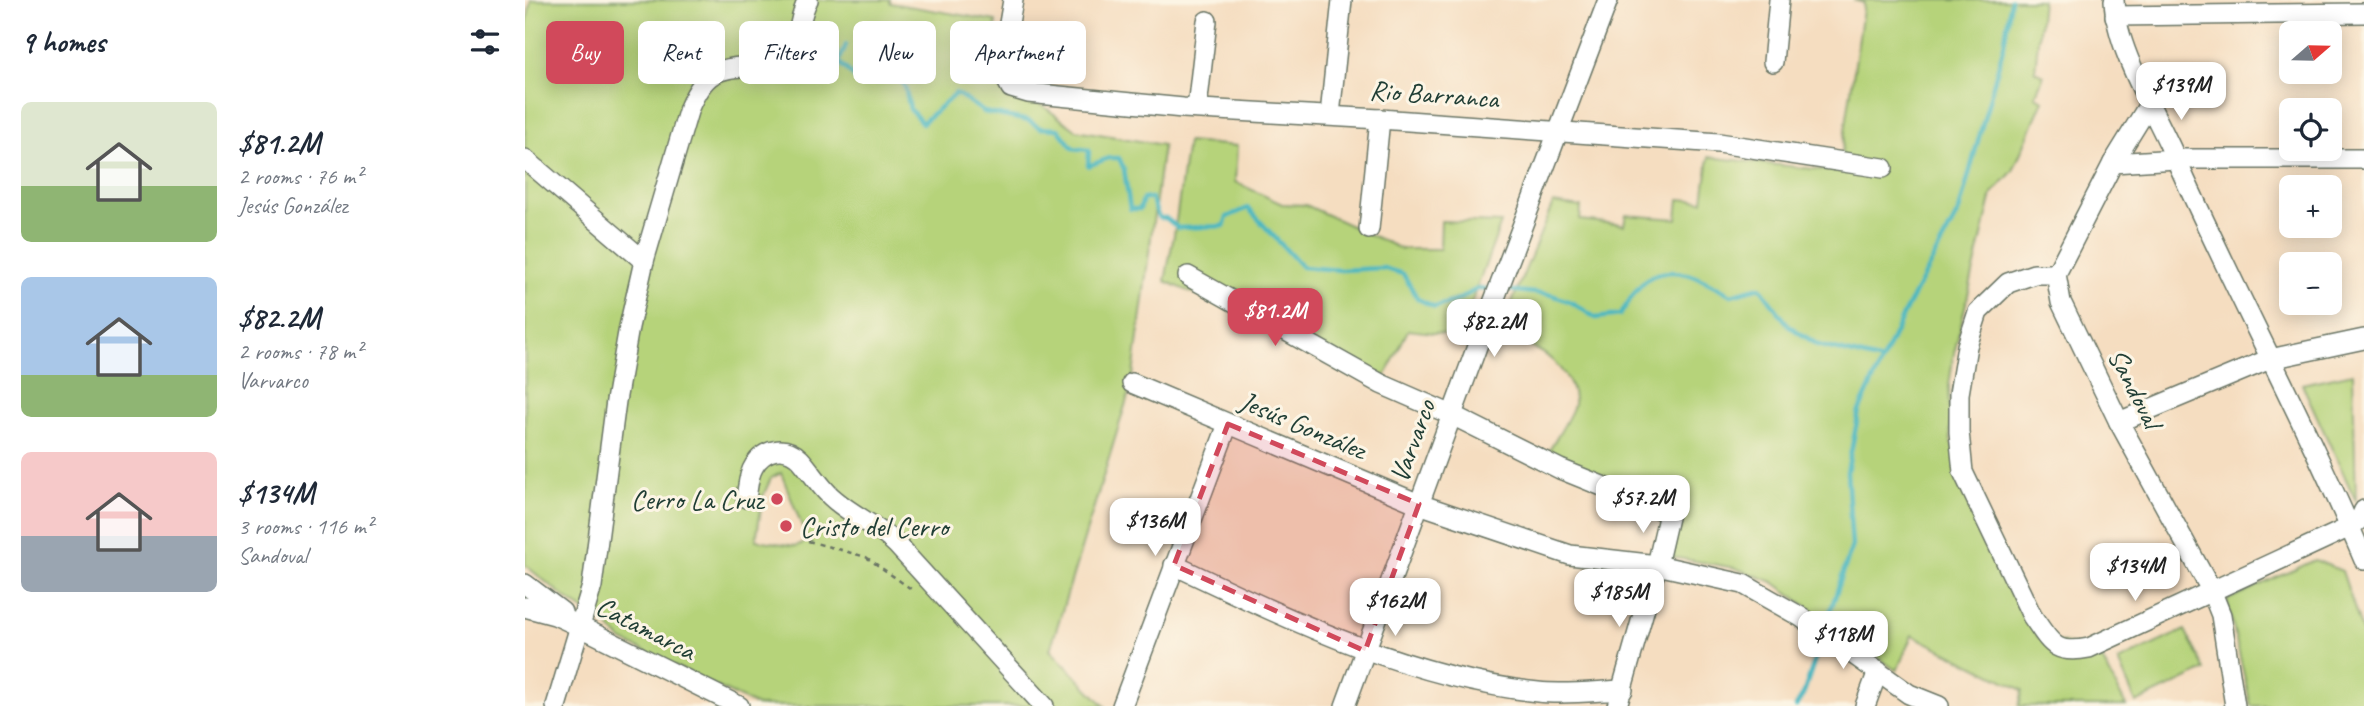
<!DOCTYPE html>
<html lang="en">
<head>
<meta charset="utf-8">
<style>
  body { margin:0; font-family:Caveat,sans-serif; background:#f6f6f7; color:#1f2937; height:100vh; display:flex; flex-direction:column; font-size:26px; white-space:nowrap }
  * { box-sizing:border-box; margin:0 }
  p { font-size:23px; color:#747a83 }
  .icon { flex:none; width:38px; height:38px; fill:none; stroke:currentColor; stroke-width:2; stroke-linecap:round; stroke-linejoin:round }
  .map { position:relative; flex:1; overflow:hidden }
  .drawer { display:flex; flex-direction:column; background:#fff; width:525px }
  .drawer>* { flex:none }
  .hud { position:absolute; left:21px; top:21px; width:665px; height:63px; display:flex; gap:14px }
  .needle { width:46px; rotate:70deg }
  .fabs { position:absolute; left:1754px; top:21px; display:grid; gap:14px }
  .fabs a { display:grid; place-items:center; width:63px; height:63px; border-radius:10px; background:#fff; box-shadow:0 4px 18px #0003; font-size:35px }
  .price { position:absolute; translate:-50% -60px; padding:0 16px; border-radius:14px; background:#fff; color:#222; font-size:23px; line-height:46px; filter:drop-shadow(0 2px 4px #0008) }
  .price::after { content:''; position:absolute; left:50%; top:42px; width:21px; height:16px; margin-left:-10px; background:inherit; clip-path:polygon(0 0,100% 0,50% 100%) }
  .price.selected { background:#d1495b; color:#fff }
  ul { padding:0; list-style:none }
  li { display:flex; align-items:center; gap:21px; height:175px; padding:0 21px }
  li span { display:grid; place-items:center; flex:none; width:196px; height:140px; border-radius:10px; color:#555 }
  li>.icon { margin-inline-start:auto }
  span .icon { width:84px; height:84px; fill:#fffc; stroke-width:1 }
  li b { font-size:30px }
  h2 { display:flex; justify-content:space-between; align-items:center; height:84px; padding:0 21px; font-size:30px }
  .tag { padding:0 24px; border-radius:10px; background:#fff; box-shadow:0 4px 18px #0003; font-size:24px; line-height:63px }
  .tag.selected { background:#d1495b; color:#fff }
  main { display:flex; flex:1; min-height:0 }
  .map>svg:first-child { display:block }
  .green { fill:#b6d37a; stroke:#6a8857; stroke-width:2; fill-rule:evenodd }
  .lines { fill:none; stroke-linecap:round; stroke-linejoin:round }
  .stream { stroke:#48b7c1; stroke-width:4.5 }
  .minor-casing { stroke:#6a7565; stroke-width:22 }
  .path { stroke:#6a7565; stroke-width:2.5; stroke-dasharray:5 5; stroke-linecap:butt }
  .minor { stroke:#fff; stroke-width:19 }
  .marked { fill:#d1495b; fill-opacity:0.2; stroke:#d1495b; stroke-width:5; stroke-dasharray:14 9; stroke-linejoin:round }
  .poi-dot { fill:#d1495b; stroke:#fcf5e5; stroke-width:2.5 }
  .labels { text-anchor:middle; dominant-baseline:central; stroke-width:6; stroke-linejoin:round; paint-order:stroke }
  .street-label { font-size:28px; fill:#1f3d34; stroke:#fcf5e5 }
  .poi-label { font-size:28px; fill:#1f3d34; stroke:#fcf5e5; text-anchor:end }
</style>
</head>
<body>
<main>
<section class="drawer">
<h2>9 homes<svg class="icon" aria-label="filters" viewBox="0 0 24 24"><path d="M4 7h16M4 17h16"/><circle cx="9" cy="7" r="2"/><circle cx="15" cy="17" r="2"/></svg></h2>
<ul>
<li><span style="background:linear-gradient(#dfe7d0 60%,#8fb573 0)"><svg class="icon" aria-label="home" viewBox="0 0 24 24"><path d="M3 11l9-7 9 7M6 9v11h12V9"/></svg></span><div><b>$81.2M</b><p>2 rooms · 76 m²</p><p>Jesús González</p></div></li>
<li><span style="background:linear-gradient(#a9c7e8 70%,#8fb573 0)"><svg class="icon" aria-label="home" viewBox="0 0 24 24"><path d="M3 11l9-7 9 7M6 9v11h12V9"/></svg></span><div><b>$82.2M</b><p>2 rooms · 78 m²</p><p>Varvarco</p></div></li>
<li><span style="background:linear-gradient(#f6c9c9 60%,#9aa5b1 0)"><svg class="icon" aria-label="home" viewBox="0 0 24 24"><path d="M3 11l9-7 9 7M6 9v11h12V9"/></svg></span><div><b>$134M</b><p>3 rooms · 116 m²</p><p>Sandoval</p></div></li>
</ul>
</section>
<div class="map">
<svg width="1839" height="706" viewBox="0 0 1839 706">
  <rect width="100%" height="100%" fill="#fcf5e5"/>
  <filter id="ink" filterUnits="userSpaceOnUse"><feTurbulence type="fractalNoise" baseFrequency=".0143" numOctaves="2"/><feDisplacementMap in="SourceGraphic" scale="14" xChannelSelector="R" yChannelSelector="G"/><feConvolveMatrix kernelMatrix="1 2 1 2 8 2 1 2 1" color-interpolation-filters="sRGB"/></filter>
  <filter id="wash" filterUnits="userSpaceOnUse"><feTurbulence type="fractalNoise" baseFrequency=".00686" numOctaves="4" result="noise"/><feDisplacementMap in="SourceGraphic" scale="28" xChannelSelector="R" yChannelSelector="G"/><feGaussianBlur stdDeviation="1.57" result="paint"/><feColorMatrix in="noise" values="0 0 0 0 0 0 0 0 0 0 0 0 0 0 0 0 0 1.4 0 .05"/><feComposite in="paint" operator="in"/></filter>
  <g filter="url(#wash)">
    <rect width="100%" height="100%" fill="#f5ddc0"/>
    <!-- green -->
    <g class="green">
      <path d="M6,0H365V3L471,21L467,73L471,84L479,93L490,99L518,106L551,130L638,145L607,383L525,650L580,706H232L98,641L78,622L42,599L0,565V34ZM256,473L283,541L271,546L231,540L238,496L246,478Z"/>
      <path d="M1328,0H1517L1510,71L1519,75L1510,96L1518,100L1488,171L1467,194L1428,358L1424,386L1426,442L1513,637L1573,651L1601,706H1494L1498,690L1387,635L1372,671L1248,582L1210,568L1141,556L1148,506L1023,453C1028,443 1048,413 1049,404C1051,380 1025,353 1004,346C994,342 982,342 971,341L1028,203L1056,207L1055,220L1099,225L1101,215L1152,219L1154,199L1178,201L1184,157L1314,172L1339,3Z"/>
      <polygon points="662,142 712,146 710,182 757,204 781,205 876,249 915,249 916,221 976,223 934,336 883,330 860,377 640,281 649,235"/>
      <polygon points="1828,373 1831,501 1777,384"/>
      <polygon points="1790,560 1817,571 1839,637 1839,706 1726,706 1702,600"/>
      <polygon points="1660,630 1680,670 1611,703 1593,661"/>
    </g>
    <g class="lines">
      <!-- stream -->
      <g class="stream">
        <polyline points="321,45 314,62 330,78 346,70 370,72 380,87 385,109 397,123 431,93 459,112 504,121 515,128 533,129 548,148 564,150 563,166 584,158 594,158 599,169 605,209 615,209 618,199 626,198 634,218 641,218 653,228 699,226 702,217 723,208 777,267 816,270 858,268 878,274 893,299 910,307 933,300 952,289 963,289"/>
        <path d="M983,290L1027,295L1046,302L1071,318L1095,315C1101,306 1114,284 1122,279C1150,261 1181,281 1206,295L1235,287L1264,326L1293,345L1357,361"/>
        <polyline points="1300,627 1327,546 1322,472 1334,411 1381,309 1434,211 1479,45 1486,0"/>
        <polyline points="1271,706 1278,695 1296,641"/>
      </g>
    </g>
  </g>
  <g filter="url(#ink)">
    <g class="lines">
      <!-- minor casing -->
      <g class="minor-casing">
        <g id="minor">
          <polyline points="488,0 478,58 478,73 486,88 503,93 658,108 855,119 1194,143 1358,168"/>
          <path d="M1589,0C1591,50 1630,111 1650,157C1710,292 1781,423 1839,560"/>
          <polyline points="1590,16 1839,13"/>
          <polyline points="1248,62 1254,0"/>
          <polyline points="1625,103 1588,163 1531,274 1536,302 1594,422 1686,590 1696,615 1710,706"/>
          <polyline points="672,108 682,21"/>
          <polyline points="805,115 817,0"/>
          <polyline points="0,159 119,261 104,327 91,401 67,586 31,706"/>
          <polyline points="1588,163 1651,159 1839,159"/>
          <polyline points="844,229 855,119"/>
          <path d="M119,261L164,108C183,63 199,70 242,64C249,63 258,61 262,56C276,41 273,17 283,0"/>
          <path d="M1531,274H1509L1483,283L1453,312L1442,346L1434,394V432L1438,472L1507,616C1526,643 1529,655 1564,648L1825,527L1835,519L1839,510"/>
          <polyline points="663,276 856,384 927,415 1035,469 1144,513 1132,565 1092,706"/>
          <polyline points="607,383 894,504 1045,555 1132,565 1218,584 1276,617 1384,694 1414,706"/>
          <polyline points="1594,422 1745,359 1839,339"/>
          <path d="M221,498C223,488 223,475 229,466C239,449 260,444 275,459C287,472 296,489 310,500C330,517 353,526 372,545L519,706"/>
          <path d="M649,565C765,620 884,678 1013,692C1041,695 1071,691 1098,690"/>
          <polyline points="0,584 37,612"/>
          <polyline points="0,607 30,615 54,626 214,706"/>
          <polyline points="597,706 703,424"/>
          <polyline points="820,706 965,311 1083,0"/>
          <polyline points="1340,706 1353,671"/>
        </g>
      </g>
      <!-- path -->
      <polyline class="path" points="283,541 341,557 389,591"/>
      <!-- minor -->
      <use href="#minor" class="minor"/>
    </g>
  </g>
  <!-- marked area -->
  <path class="marked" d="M703,424L894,504L840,651L649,565Z"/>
  <!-- markers -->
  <g class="poi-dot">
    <circle cx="252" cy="499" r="7"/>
    <circle cx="261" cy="526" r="7"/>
  </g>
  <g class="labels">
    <!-- street labels -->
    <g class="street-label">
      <text transform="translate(909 94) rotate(4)">Rio Barranca</text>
      <text transform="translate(1610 388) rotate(63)">Sandoval</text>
      <text transform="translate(778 425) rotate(23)">Jesús González</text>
      <text transform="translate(887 441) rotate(-70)">Varvarco</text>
      <text transform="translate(121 628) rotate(27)">Catamarca</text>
    </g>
    <!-- poi labels -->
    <g class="poi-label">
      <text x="238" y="499">Cerro La Cruz</text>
      <text x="275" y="526" text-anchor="start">Cristo del Cerro</text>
    </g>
  </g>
</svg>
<div class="fabs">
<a><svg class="needle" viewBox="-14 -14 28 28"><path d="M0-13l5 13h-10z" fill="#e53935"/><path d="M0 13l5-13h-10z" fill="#747a83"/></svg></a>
<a><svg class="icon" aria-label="locate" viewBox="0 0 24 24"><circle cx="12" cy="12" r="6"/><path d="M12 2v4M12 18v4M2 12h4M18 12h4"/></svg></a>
<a>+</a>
<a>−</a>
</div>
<b class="price" style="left:1656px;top:122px">$139M</b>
<b class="price selected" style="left:750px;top:348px">$81.2M</b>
<b class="price" style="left:969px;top:359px">$82.2M</b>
<b class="price" style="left:1118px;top:535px">$57.2M</b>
<b class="price" style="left:630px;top:558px">$136M</b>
<b class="price" style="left:1610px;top:603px">$134M</b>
<b class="price" style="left:1094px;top:629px">$185M</b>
<b class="price" style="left:870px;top:638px">$162M</b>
<b class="price" style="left:1318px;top:671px">$118M</b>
<div class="hud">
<a class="tag selected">Buy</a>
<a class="tag">Rent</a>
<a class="tag">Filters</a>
<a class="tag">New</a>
<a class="tag">Apartment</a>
</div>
</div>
</main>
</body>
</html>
